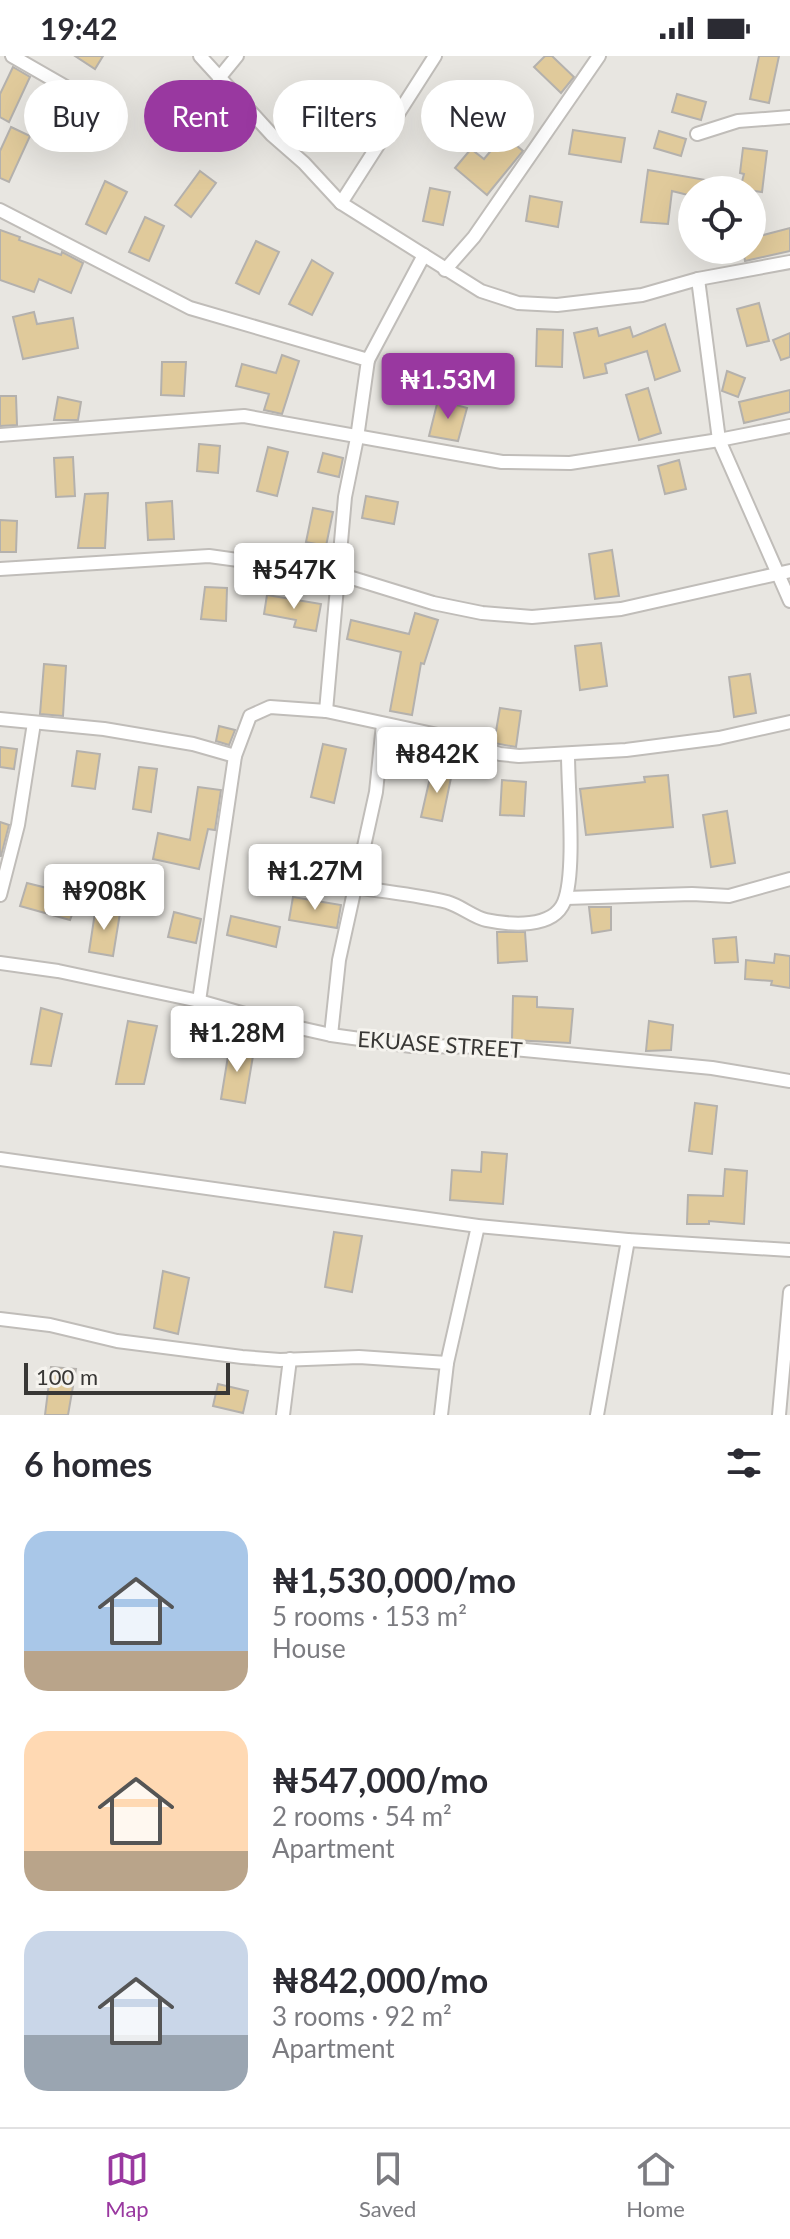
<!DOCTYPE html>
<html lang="en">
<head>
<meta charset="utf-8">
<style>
  body { margin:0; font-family:Lato,sans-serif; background:#f2f2f3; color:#2b2b33; height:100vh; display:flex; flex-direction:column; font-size:30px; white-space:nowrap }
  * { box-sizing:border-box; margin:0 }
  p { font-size:26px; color:#7c7c81 }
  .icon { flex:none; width:44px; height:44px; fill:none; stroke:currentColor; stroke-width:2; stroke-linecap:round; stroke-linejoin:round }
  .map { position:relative; height:1359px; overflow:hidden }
  .details { display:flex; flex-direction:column; background:#fff; flex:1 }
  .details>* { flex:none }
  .top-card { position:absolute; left:24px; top:24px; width:742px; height:72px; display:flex; gap:16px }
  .tools { position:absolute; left:678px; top:120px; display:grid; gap:16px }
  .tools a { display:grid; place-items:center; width:88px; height:88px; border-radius:50%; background:#fff; box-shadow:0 8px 32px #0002; font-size:40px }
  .scale { position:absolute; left:24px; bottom:20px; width:206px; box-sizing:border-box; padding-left:8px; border:4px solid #383735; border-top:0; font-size:22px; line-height:28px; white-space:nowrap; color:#383735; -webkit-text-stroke:6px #f5f3ee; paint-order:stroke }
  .price { position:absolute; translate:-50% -68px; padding:0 18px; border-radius:8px; background:#fff; color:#222; font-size:26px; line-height:52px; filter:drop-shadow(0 2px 4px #0008) }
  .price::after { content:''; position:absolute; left:50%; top:48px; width:24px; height:18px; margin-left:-12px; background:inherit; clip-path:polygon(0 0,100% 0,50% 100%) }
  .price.on { background:#9938a0; color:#fff }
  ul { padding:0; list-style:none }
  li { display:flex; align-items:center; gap:24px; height:200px; padding:0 24px }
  li span { display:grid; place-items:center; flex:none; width:224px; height:160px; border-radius:24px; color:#555 }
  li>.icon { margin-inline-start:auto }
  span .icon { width:96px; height:96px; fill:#fffc; stroke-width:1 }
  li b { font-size:34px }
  h2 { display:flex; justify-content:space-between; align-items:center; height:96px; padding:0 24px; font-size:34px }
  .tag { padding:0 28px; border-radius:36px; background:#fff; box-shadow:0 8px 32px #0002; font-size:28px; line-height:72px }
  .tag.on { background:#9938a0; color:#fff }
  .status { display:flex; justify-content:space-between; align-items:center; height:56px; padding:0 40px; background:#fff; direction:ltr }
  .status svg { height:22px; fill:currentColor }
  .tabs { display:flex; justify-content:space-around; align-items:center; height:112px; border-top:2px solid #e1e1e2; background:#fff; font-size:22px; color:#7c7c81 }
  .tabs a { display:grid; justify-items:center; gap:4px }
  .tabs .on { color:#9938a0 }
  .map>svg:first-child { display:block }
  .building { fill:#e0ca9b; stroke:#b4b1ad; stroke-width:2 }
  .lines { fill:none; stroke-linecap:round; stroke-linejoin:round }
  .minor-casing { stroke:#c0bdb9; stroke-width:16 }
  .minor { stroke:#fff; stroke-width:12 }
  .labels { text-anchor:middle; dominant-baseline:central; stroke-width:6; stroke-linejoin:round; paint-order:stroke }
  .street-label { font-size:22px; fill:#383735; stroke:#f5f3ee }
</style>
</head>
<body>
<div class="status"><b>19:42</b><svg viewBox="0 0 49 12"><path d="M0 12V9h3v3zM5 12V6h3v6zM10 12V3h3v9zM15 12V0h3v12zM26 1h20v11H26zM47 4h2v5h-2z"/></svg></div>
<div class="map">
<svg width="790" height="1359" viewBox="0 0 790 1359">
  <rect width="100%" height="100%" fill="#e8e6e1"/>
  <!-- building -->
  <g class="building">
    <polygon points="75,0 103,0 95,13"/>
    <polygon points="545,0 552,0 574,21 561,37 534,11"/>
    <polygon points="759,0 779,0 769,47 750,43"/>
    <polygon points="13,11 30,21 9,66 0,61 0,38"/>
    <polygon points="677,38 706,46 701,64 672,56"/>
    <polygon points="358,45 381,68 367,87 342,61"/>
    <polygon points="11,71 30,80 9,126 0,122 0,95"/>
    <polygon points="573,74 625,82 621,106 569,98"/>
    <polygon points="659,75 686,83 681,100 654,92"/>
    <polygon points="504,79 523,95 487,139 455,112 471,93 484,103"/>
    <polygon points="743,92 767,95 762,136 740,133 744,118 740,117"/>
    <polygon points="648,114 729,128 729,134 692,134 692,140 672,135 668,168 641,166"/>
    <polygon points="200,115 216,127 191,161 175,149"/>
    <polygon points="105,125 127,136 106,178 86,168"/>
    <polygon points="430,132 450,136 443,169 423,165"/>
    <polygon points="530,140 562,146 558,171 526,165"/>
    <polygon points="145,161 164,170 149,205 129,196"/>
    <polygon points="790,172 790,195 745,205 743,194 752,194 752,182"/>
    <polygon points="0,174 20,181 19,184 61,199 62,196 83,207 71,237 39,223 34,236 0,224"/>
    <polygon points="256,185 279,196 259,238 236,227"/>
    <polygon points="312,204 333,217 312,259 289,248"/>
    <polygon points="759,247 769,285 747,290 737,253"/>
    <polygon points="34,256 37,268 73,262 78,292 23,303 13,261"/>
    <polygon points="665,268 680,315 655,324 647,295 605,308 607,317 584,322 574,277 597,272 599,280 630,271 633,281"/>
    <polygon points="537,273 563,274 562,311 536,310"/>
    <polygon points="790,277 790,301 781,304 773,284"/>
    <polygon points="282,299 299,305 282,358 264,354 269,338 236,330 242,308 276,317"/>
    <polygon points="162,306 186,306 184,340 161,339"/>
    <polygon points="727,315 745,322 738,341 722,335"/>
    <polygon points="648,332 661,377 639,384 626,339"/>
    <polygon points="790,334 790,356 744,367 739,346"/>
    <polygon points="0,340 16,340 17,369 0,370"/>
    <polygon points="58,341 81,346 78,364 54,364"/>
    <polygon points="438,344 467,352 458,385 429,380"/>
    <polygon points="199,388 220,390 218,417 197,415"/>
    <polygon points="268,391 288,396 277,440 257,435"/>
    <polygon points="323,397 343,402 339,421 318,416"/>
    <polygon points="73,401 75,440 56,441 54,402"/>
    <polygon points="679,404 686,433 665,438 658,410"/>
    <polygon points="108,437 105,492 78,492 85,438"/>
    <polygon points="366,440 398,446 394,468 362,462"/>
    <polygon points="172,445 174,483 148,484 146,447"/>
    <polygon points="313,452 333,456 326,490 306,486"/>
    <polygon points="0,464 17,465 16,496 0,496"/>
    <polygon points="612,494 619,540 595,543 589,498"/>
    <polygon points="205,531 227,532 226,565 201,563"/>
    <polygon points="267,539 321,548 316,575 294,571 296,564 264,558"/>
    <polygon points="415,557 438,564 424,608 421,607 412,659 390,655 401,596 347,583 351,564 409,578"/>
    <polygon points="601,587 607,630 580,634 575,590"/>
    <polygon points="44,608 66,610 63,660 40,658"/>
    <polygon points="750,618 756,657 734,661 729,621"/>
    <polygon points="500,652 521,655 516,691 494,687"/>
    <polygon points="219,670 235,674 229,689 216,685"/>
    <polygon points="323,688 346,693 334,747 311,741"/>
    <polygon points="0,691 17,693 14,713 0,711"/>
    <polygon points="77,695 100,698 95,733 72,730"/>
    <polygon points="139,711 157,713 151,756 133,753"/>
    <polygon points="432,713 452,717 442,765 421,761"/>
    <polygon points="668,719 673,771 586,779 580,733 645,726 644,721"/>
    <polygon points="502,724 526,726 524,760 500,759"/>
    <polygon points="198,731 221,734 215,774 208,773 199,813 153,803 158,777 190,784"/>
    <polygon points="727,755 735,807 711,811 703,759"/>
    <polygon points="0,766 9,769 1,800 0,800"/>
    <polygon points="27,827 79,840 70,864 20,850"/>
    <polygon points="293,841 341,849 337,872 289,864"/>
    <polygon points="96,850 120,857 113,900 89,896"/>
    <polygon points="589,851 611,851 611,874 592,877"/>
    <polygon points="174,856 201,863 196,887 168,881"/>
    <polygon points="231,860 280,871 276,891 227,879"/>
    <polygon points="497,876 525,876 527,905 498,907"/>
    <polygon points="736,881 738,906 715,907 713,883"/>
    <polygon points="775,898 790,900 790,932 771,929 772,925 745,923 746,904 774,907"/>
    <polygon points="513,940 537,941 537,951 573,953 570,987 512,984"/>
    <polygon points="41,952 62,958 51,1010 31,1008"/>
    <polygon points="128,965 157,970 144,1028 116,1028"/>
    <polygon points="649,965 673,969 671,994 646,995"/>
    <polygon points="230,988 254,994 245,1047 221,1043"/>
    <polygon points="695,1047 717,1050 712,1098 689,1095"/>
    <polygon points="482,1096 507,1098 503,1148 450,1144 452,1114 481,1116"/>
    <polygon points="725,1113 747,1115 744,1168 709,1165 709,1168 687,1168 688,1139 723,1140"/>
    <polygon points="334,1176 362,1180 352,1236 325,1231"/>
    <polygon points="163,1215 189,1222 178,1278 154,1272"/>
    <polygon points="51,1311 76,1313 68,1359 45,1359"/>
    <polygon points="218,1328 248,1335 243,1357 213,1350"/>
  </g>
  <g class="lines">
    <!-- minor casing -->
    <g class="minor-casing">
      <g id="minor">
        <polyline points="12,0 99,50"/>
        <polyline points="200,0 272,79 304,107 341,147 481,235 518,247 557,249 642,239 698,223 790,206"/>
        <polyline points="219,22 237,0"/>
        <polyline points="697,78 738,65 790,61"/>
        <polyline points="341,147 435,0"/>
        <polyline points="0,154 190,252 368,304 357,382 345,441 326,655"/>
        <polyline points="445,214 474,181 599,0"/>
        <polyline points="698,223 719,384 790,545"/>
        <polyline points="368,304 424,199"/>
        <polyline points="0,379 244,360 502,406 570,407 719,384 790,370"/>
        <polyline points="0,513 209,500 339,518 433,547 482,557 532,561 621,553 790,515"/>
        <polyline points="0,663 104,673 193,688 235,700"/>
        <path d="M356,831C386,836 418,839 447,846C461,850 473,861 486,864C510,869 553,873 564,846C576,817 568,733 568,699"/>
        <polyline points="0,839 18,769 34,667"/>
        <polyline points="566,842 692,838 729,840 790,823"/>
        <polyline points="0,907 58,915 199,945 273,966 331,979 411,990 494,991 712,1012 790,1025"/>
        <polyline points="199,945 235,700 250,660 270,651 326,655 447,681 500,698 519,700 626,694 719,682 790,666"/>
        <polyline points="331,979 339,904 376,736 383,668"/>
        <polyline points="0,1103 478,1170 628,1184 790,1194"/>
        <polyline points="0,1263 50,1269 117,1285 242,1301 280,1304 359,1301 447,1307"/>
        <polyline points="283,1359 290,1303"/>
        <polyline points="441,1359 447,1307 478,1170"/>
        <polyline points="597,1359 628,1184"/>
        <polyline points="779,1359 790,1236"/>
      </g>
    </g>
    <!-- minor -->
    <use href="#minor" class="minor"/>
  </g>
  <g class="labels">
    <!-- street labels -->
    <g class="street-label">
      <text transform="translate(440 988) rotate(4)">EKUASE STREET</text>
    </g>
  </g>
</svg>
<div class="tools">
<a><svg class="icon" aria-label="locate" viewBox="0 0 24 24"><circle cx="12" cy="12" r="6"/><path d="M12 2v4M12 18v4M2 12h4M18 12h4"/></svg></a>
</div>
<div class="scale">100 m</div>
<b class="price on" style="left:448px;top:365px">₦1.53M</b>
<b class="price" style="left:294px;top:555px">₦547K</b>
<b class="price" style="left:437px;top:739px">₦842K</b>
<b class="price" style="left:315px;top:856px">₦1.27M</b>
<b class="price" style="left:104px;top:876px">₦908K</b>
<b class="price" style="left:237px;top:1018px">₦1.28M</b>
<div class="top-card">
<a class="tag">Buy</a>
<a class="tag on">Rent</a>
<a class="tag">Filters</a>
<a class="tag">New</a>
</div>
</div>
<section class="details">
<h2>6 homes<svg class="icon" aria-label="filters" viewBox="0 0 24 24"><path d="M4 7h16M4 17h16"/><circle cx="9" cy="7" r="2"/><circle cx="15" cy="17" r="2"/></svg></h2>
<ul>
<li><span style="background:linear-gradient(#a9c7e8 75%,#b9a48a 0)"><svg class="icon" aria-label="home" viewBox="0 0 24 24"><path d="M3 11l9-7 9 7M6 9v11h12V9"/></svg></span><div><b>₦1,530,000/mo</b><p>5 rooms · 153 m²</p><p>House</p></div></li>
<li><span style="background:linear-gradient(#ffd9b3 75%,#b9a48a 0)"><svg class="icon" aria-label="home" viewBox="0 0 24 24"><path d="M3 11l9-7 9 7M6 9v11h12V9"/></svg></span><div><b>₦547,000/mo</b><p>2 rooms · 54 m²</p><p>Apartment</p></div></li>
<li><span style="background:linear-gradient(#c9d6e8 65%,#9aa5b1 0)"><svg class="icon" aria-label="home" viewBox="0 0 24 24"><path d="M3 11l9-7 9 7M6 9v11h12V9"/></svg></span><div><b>₦842,000/mo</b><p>3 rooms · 92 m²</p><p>Apartment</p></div></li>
</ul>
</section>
<nav class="tabs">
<a class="on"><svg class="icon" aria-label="map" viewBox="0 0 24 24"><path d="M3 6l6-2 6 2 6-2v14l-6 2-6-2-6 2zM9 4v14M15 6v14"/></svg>Map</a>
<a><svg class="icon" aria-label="saved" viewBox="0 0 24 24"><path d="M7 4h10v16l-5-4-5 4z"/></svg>Saved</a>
<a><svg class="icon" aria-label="home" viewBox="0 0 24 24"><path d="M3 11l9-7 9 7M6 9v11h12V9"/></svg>Home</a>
</nav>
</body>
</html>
